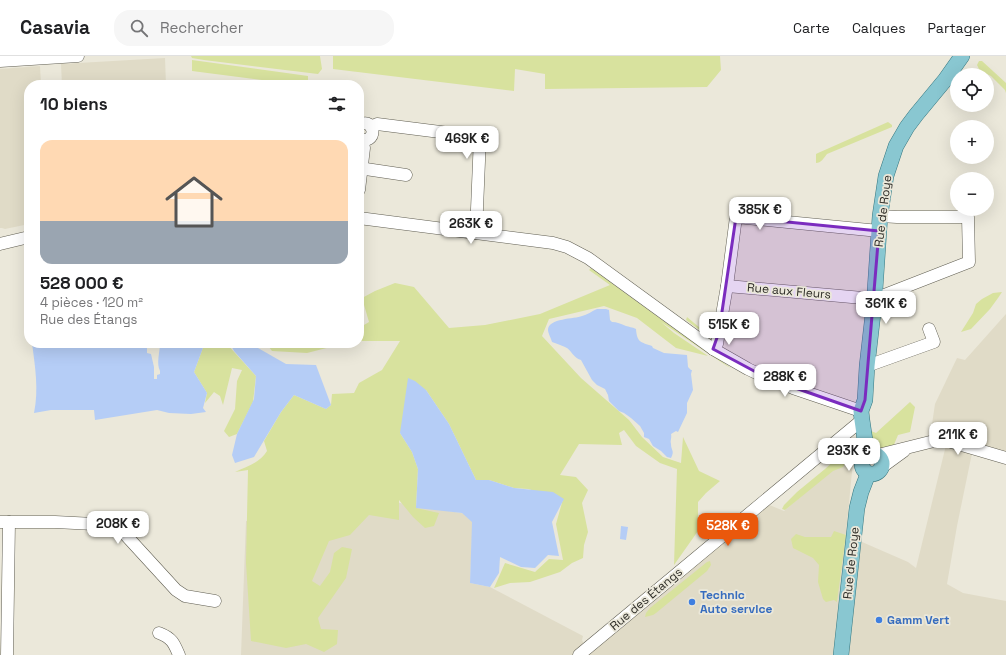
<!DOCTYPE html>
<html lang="fr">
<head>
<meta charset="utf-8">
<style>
  body { margin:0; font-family:"Space Grotesk",sans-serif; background:#f6f6f6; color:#202124; height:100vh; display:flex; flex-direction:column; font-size:15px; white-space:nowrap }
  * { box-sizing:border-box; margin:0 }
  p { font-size:13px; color:#757577 }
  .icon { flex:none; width:22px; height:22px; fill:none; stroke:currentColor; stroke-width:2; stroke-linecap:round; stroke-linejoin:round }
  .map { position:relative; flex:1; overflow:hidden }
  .drawer { position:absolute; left:24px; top:24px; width:340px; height:268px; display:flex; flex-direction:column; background:#fff; border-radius:16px; box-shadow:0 4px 16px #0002 }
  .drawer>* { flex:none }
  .buttons { position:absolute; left:950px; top:12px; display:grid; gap:8px }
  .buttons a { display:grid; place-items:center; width:44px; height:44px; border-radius:50%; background:#fff; box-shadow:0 4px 16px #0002; font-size:20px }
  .price { position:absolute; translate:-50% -34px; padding:0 9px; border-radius:8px; background:#fff; color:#222; font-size:13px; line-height:26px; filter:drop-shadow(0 1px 2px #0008) }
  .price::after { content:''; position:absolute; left:50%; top:24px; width:12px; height:9px; margin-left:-6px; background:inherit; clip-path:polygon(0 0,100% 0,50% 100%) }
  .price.active { background:#ea580c; color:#fff }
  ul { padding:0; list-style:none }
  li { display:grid; align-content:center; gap:8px; height:212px; padding:0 16px }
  li span { display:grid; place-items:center; height:124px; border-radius:12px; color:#555 }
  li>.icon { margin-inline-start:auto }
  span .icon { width:72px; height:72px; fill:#fffc; stroke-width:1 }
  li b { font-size:17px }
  h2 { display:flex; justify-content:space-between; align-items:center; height:48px; padding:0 16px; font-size:17px }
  header { display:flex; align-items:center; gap:24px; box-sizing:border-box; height:56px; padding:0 20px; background:#fff; border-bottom:1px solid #e0e0e0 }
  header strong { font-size:19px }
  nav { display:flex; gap:22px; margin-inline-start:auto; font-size:14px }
  .search { width:280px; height:36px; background:#f6f6f6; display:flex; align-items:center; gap:10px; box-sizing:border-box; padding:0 14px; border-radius:16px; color:#757577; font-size:15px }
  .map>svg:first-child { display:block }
  .built { fill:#e0dbc7 }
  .green { fill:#d8e29e }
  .water { fill:#b5cdf6 }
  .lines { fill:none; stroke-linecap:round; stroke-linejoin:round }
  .minor-casing { stroke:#605e52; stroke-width:13 }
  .major-casing { stroke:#367881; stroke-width:16 }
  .minor { stroke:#fff; stroke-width:12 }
  .major { stroke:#89c7d1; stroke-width:15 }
  .marked { fill:#7b2cbf; fill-opacity:0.2; stroke:#7b2cbf; stroke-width:3; stroke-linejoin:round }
  .shop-dot { fill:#3f7fe0; stroke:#ebe8da; stroke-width:1.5 }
  .labels { text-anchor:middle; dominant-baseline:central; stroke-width:3.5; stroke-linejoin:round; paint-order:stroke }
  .street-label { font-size:12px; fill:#2c2b26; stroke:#ebe8da }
  .shop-label { font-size:12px; font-weight:bold; fill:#366cbe; stroke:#ebe8da; text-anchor:start }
</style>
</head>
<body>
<header>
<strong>Casavia</strong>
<div class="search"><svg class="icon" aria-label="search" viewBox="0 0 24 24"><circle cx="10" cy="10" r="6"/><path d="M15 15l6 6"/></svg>Rechercher</div>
<nav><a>Carte</a><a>Calques</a><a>Partager</a></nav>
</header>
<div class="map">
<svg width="1006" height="599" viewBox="0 0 1006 599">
  <rect width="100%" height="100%" fill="#ebe8da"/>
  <!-- built -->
  <g class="built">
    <polygon points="165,2 166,29 62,29 61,8"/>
    <polygon points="40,10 41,29 29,29 29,168 5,173 2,172 0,172 0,13"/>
    <polygon points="1006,258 1006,396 975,388 971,402 957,470 947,528 963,537 1006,545 1006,599 241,599 246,465 349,468 394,446 473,459 470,527 490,531 583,580 582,584 584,588 767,448 784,455 844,404 853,405 846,479 908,506 916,512 948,381 931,375 935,348 957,302 965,304"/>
  </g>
  <!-- green -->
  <g class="green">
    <polygon points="191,0 320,0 322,13 318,18 204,4 192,2"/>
    <polygon points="333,0 720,0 721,14 707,31 545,33 545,18 515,13 514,35 333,13"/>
    <polygon points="192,4 308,20 308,29 301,29 192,15"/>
    <polygon points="979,5 982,5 1006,27 1006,37 1005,34 991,20 980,15 977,9"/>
    <path d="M888,66L892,69V71L827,98C824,102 821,107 816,107V98L818,97Z"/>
    <path d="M591,212L672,271L731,312L727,310L661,266L674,277L708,300L676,292L637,262L604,250L549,263L542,280L581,322L629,364L642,381L663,401L681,407L683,381L699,415L720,425L706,437L698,446V475L674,509L677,413L660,407L636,390L624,374L619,377L622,389L579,388L560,419L576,421L588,434L582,447L588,476L584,489L583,502L572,507L560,516L530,526L510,527L494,532L505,507L535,516L549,503L563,504L556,468L563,443L528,433L514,432L489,424H476L449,368L426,334L400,377L412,396L418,413L416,452L439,457L434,470L425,472L413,461L399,444V464L369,459L350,479L329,485L312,525L320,530L330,516L334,497L342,491L352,493L346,522L318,562L321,573L338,574L337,588L324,596L306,588L286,592L251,585L246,507L248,414L235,416C247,410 260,407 267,395L264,385L281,356L294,339L326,353L331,349L332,338L354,337L359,327L382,314L400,285H359V272L369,266L362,242L375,235L395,227L414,231L449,272L485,269L540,258L610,229L589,214Z"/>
    <polygon points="1002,236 998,242 990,253 971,273 961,276 973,257 976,248 982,243 993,237"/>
    <polygon points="687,261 706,277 705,278 686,264"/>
    <polygon points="209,287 226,287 256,320 253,346 237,378 229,381 224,375 235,353 237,325 242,314 232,312 223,349 220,340 214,336 205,347 207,337 194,316 204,289"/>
    <polygon points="266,287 346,287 307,297 272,295"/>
    <polygon points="910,346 915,351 910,376 898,379 893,391 880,395 873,392 869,380 871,375 876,377"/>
    <polygon points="847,397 850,398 843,411 833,415 790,450 785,454 782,453 784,449 797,436 825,413 838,401"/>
    <polygon points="834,475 846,479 837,546 834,544 826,546 823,543 818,526 819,509 813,502 793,492 791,483 796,478 805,481 831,481"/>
    <polygon points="710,505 711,509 707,515 656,557 653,559 645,561 646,557 650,552 707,506"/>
  </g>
  <!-- water -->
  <g class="water">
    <path d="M597,253H606L609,254L610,264L612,266C617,266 621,268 626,270C629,271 632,271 636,273C637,287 641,286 652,290L653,292L664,297L687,299L688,311L691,314H692L691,318L693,334L687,347V357L678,376L676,375L671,378C672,382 670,384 671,388C671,395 675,394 671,402L667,401L661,395L653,390L649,383L644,381V377L640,370L631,362L624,357L619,355L609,345L608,339L605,333L597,329L592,324L581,304C573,302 572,294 565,291C561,289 557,288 552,286C551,282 548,277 548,274C548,262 575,263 582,260C587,259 592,255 597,253Z"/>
    <path d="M32,287H151L149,290L147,291V297L151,298L154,311V323H157V319L160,318V315C156,307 160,296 160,287H209L204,289L194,316L207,337L203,352L206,356L191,358L169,357L157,354L95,364L94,354H51L34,357C39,334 35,310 32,287Z"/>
    <polygon points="230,287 257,287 258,292 286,308 316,309 331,349 326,353 294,339 281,356 254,401 235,407 232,399 237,378 254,343 256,320 234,295"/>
    <polygon points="408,322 415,325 426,334 449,368 476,424 489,424 514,432 553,436 564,443 552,466 559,500 548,499 535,512 521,511 500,501 499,517 490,531 470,527 472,466 462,457 416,452 418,413 412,396 400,377"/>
    <polygon points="621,470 628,471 626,484 620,483"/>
  </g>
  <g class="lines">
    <!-- minor casing -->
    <g class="minor-casing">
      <g id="minor">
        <polyline points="0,5 78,0"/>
        <path d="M359,69C377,60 377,91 359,82"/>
        <polyline points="371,71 377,68 480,81 476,177"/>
        <polyline points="359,112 406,119"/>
        <polyline points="359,134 364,92 362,84"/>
        <polyline points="359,162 553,187 567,191 588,202 713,293 748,313 767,322 793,332 861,355"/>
        <polyline points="0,188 29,181"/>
        <polyline points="727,230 874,243 969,206 968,161 897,161 880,160"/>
        <polyline points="713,293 717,288 719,276 727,230 736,161 879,175"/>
        <polyline points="867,310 934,286 929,273"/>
        <polyline points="878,399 934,385 948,385 1006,402"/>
        <polyline points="882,411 904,395"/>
        <polyline points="0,466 55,466 114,469 122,475 176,534 185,540 215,545"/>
        <path d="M159,577C172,582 174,587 179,599"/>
        <polyline points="7,599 9,466"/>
        <polyline points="579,599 862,364"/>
      </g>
    </g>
    <!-- major casing -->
    <g class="major-casing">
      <g id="major">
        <circle cx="872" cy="408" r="10"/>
        <polyline points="867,398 862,364 861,355 865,344 867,310 874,249 880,160 886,120 896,90 907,71 916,59 945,24 962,0"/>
        <polyline points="841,599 857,452 861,436 868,418"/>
      </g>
    </g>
    <!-- minor -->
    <use href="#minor" class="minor"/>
    <!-- major -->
    <use href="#major" class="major"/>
  </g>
  <!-- marked area -->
  <path class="marked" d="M736,161L879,175L865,344L861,355L767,322L713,293L719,276Z"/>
  <!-- markers -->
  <g class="shop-dot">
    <circle cx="692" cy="546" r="4"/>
    <circle cx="879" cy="564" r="4"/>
  </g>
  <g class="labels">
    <!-- street labels -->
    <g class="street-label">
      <text transform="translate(883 155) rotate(-83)">Rue de Roye</text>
      <text transform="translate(789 235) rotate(5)">Rue aux Fleurs</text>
      <text transform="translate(851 507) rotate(-84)">Rue de Roye</text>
      <text transform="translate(646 543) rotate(-40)">Rue des Étangs</text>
    </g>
    <!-- shop labels -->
    <g class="shop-label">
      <text x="700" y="539">Technic<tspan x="700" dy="14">Auto service</tspan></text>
      <text x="887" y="564">Gamm Vert</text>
    </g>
  </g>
</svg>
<div class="buttons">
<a><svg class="icon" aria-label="locate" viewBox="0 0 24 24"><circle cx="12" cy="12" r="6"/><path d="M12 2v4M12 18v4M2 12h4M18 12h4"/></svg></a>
<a>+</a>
<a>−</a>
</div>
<b class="price" style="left:467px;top:104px">469K €</b>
<b class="price" style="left:760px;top:175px">385K €</b>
<b class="price" style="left:471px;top:189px">263K €</b>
<b class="price" style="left:886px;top:269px">361K €</b>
<b class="price" style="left:729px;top:290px">515K €</b>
<b class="price" style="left:785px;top:342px">288K €</b>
<b class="price" style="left:958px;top:400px">211K €</b>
<b class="price" style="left:849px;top:416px">293K €</b>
<b class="price" style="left:118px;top:489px">208K €</b>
<b class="price active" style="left:728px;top:491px">528K €</b>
<section class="drawer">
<h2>10 biens<svg class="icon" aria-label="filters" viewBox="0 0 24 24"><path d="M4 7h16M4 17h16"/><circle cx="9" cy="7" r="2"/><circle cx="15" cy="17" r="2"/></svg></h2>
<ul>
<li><span style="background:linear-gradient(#ffd9b3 65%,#9aa5b1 0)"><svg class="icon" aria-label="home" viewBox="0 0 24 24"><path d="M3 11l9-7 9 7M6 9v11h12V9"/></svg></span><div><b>528 000 €</b><p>4 pièces · 120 m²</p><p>Rue des Étangs</p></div></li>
</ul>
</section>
</div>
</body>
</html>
